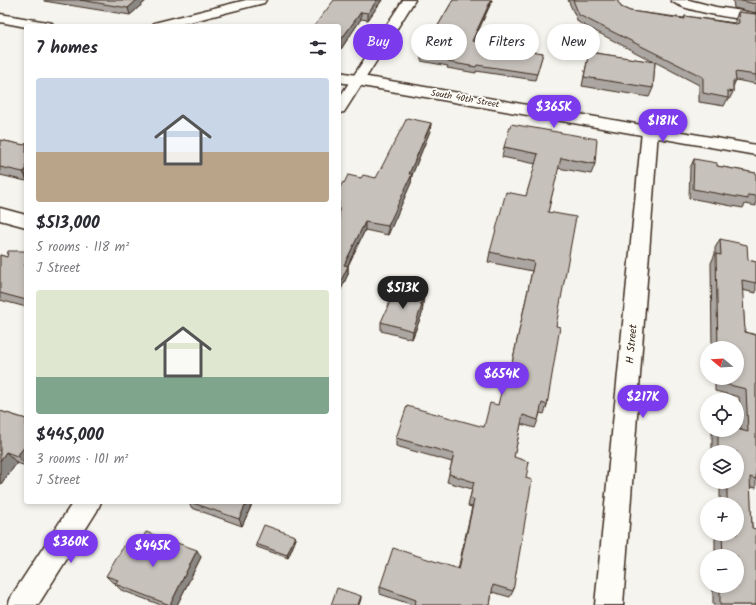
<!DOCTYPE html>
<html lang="en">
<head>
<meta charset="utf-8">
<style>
  body { margin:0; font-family:Kalam,sans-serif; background:#f7f7f7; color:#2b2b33; height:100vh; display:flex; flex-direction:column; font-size:15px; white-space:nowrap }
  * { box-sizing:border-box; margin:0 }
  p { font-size:13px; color:#7c7c81 }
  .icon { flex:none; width:22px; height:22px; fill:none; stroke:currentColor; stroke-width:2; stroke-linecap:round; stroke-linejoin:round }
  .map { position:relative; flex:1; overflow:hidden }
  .details { position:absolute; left:24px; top:24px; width:317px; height:480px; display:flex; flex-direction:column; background:#fff; border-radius:4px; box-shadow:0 2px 6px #0003 }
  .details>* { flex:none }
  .guide { position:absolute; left:353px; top:24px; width:343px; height:36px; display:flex; gap:8px }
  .needle { width:26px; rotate:288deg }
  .fabs { position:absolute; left:700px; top:341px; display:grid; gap:8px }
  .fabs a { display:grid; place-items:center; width:44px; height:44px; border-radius:50%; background:#fff; box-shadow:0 2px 6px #0003; font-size:20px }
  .price { position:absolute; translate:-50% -34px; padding:0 9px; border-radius:14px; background:#7c3aed; color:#fff; font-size:13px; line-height:26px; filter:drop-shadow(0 1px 2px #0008) }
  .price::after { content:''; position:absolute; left:50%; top:24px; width:12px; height:9px; margin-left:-6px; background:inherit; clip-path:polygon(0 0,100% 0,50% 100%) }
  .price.current { background:#222; color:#fff }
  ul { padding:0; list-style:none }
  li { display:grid; align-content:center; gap:8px; height:212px; padding:0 12px }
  li span { display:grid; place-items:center; height:124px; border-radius:4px; color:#555 }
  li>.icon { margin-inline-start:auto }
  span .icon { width:72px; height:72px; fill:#fffc; stroke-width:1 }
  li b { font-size:17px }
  h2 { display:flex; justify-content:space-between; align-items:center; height:48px; padding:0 12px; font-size:17px }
  .chip { padding:0 14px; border-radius:18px; background:#fff; box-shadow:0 2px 6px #0003; font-size:14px; line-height:36px }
  .chip.current { background:#7c3aed; color:#fff }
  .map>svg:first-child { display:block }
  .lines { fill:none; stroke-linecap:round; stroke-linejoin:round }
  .minor-casing { stroke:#3b2a1e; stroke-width:3 }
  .secondary-casing { stroke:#3b2a1e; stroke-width:3 }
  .minor { fill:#fdfcf7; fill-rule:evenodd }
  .secondary { fill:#fdfcf7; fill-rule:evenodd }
  .wall { fill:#aba6a1; stroke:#3b2a1e }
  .shaded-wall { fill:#8b8783; stroke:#3b2a1e }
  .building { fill:#c7c1bb; stroke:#3b2a1e }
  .labels { text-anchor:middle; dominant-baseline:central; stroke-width:3.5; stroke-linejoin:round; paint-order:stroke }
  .far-street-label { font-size:9px; fill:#3b2a1e; stroke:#fdfcf7 }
  .street-label { font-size:11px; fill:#3b2a1e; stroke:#fdfcf7 }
</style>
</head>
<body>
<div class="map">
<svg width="756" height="605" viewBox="0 0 756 605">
  <rect width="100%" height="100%" fill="#f5f4ee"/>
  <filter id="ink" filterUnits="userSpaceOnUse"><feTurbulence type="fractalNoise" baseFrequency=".025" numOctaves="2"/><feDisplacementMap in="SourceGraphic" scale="8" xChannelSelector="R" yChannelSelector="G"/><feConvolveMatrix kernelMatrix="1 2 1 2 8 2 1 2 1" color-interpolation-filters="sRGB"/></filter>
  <g filter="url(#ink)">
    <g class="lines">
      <!-- minor casing -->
      <g class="minor-casing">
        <g id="minor">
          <polygon points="246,0 266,0 264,3 174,26 153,26 154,23"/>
          <polygon points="403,0 415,0 346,109 344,112 339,113 339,98"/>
          <path d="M671,0H689L716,7L756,13V21C741,19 679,11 671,0Z"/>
          <polygon points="650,126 655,128 658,131 623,605 595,605 642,131 645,128"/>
          <polygon points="0,208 26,215 26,227 0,220"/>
          <polygon points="73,502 101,502 97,511 38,605 8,605 12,595"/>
        </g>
      </g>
      <!-- secondary casing -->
      <g class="secondary-casing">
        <g id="secondary">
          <polygon points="0,14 47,22 52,23 54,26 26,27 0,22"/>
          <polygon points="339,72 756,145 756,155 339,82"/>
        </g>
      </g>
      <!-- minor -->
      <use href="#minor" class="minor"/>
      <!-- secondary -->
      <use href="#secondary" class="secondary"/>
    </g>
    <!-- wall -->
    <g class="wall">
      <polygon points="44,0 147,0 130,15 44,1"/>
      <polygon points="334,0 382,0 368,20 361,19 341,49 339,48 339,26"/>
      <polygon points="453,0 492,0 490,5 473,42 495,49 543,53 535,80 476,71 476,73 447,68 448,66 421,61 421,55"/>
      <polygon points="568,0 617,0 621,7 630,11 684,18 685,16 735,23 735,20 738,12 756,14 756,84 736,80 733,87 733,92 729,100 727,100 724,106 699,102 699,85 655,62 653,88 649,97 582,86 589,52 654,62 578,22"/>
      <polygon points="733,0 756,0 756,13 734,8"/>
      <polygon points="431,123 430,131 412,175 411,183 388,235 365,230 348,266 348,274 339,294 339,189 344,183 361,178 376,178"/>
      <polygon points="0,140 24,145 26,143 26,181 0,175"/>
      <polygon points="504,147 595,164 591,174 558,168 548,212 556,326 547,405 544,414 540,413 538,420 535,428 521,424 514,457 526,478 513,591 510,597 492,592 490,605 413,605 380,594 380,587 458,569 472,507 468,506 472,489 447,482 452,462 396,446 396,438 484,427 498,405 511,368 532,271 488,262 490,252 526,196 536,164 502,157"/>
      <polygon points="694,159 717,166 756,173 756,206 745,204 743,208 689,198 690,168"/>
      <polygon points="720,239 748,260 756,262 756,293 742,290 745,332 756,335 756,488 750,487 756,605 713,605 713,586 737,586 737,556 715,556 715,534 737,534 737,504 717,504 720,501 720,482 737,482 737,452 712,452 712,431 713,430 741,430 739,397 715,391 715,378 737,378 737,348 712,348 711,263 715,254 715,248"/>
      <polygon points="26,251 26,307 0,300 0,255 7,257"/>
      <polygon points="423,305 422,314 412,339 381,331 381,322"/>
      <polygon points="0,411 26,419 26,466 17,463 0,485"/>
      <polygon points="188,502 253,502 242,526 192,508"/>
      <polygon points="295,536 296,539 288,558 257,547 256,544"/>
      <polygon points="136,549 201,557 177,605 161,605 121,590 115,584 116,583 112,582 106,576"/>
    </g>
    <!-- shaded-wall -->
    <g class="shaded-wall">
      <polygon points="137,0 147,0 130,15 128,8"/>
      <polygon points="377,0 382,0 368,20 368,13"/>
      <polygon points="491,0 492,0 490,5 471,47 472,41"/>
      <polygon points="361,12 361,19 341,49 340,41"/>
      <polygon points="431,123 430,131 412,175 411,183 388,235 388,226 409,174"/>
      <polygon points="26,170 26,178 23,172"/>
      <polygon points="365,222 365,230 344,273 344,265"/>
      <polygon points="348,266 348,274 339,294 339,285"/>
      <polygon points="424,296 422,314 412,339 413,331"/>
      <polygon points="26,445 26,465 17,456"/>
      <polygon points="6,452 17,463 0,485 0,461"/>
      <polygon points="247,502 253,502 242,526 239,519"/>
      <polygon points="295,536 296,539 288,558 287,555"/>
      <polygon points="197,550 201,557 177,605 170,605"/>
      <polygon points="361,596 361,599 359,605 358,605"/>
    </g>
    <!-- building -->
    <g class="building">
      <polygon points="80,0 137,0 128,8"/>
      <polygon points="334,0 377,0 368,13 361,12 340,41 339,41 339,26 314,26"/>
      <polygon points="453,0 491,0 472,41 496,45 494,50 502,46 543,53 537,74 477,65 476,67 448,62 449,60 421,55"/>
      <polygon points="573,0 617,0 621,7 630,11 685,19 685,16 736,24 739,23 738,12 756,14 756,75 735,72 736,81 733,81 733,92 728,91 728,98 703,93 703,77 579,15"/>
      <polygon points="737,0 756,0 756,4"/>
      <polygon points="589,52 655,62 653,88 584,77"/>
      <polygon points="407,118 431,123 409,174 412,174 388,226 365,222 344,265 348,266 339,285 339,189 343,182 344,183 348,175 361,178 363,175 376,178"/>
      <polygon points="511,124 597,139 595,164 561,158 548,212 576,217 556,326 560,327 547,405 542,403 538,420 523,415 514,457 529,462 526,478 532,480 513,591 493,585 490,605 415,605 416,600 380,587 393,548 459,569 474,500 470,498 474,482 449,474 454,454 396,438 407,406 484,427 490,403 498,405 507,367 511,368 534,262 490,252 506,192 526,196 538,154 504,147"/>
      <polygon points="0,140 24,145 26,143 26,170 23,172 0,167"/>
      <polygon points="694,159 717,163 717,166 756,173 756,196 748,195 748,199 693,189"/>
      <polygon points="720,239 747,245 748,260 756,262 756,283 742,280 745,332 756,335 756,479 750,477 752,528 756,529 756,605 720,605 720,586 737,586 737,556 723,556 722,534 737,534 737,504 722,504 722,500 727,501 727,482 737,482 737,452 718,452 718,430 737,430 737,429 748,432 746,389 721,383 721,378 737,378 737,348 718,348 716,254 721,255"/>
      <polygon points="8,251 26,251 26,262 24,267 26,267 26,300 0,293 0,255 7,257"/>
      <polygon points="397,290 424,296 420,305 422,305 413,331 381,322 392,297 393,298"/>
      <polygon points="0,411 26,419 26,445 17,456 6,452 0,461"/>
      <polygon points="190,502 247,502 239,519"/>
      <polygon points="264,525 295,536 287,555 256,544"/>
      <polygon points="146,532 197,550 170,605 115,584 118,580 106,576 125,544 136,549"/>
      <polygon points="337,588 361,596 358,605 331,605"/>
    </g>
  </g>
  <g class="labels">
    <!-- far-street labels -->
    <g class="far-street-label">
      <text transform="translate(465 99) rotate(10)">South 40th Street</text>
    </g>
    <!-- street labels -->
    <g class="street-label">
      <text transform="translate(632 344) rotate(-85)">H Street</text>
    </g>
  </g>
</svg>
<div class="fabs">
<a><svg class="needle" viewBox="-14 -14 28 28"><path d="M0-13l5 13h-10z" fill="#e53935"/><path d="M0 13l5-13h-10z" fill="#7c7c81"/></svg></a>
<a><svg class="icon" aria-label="locate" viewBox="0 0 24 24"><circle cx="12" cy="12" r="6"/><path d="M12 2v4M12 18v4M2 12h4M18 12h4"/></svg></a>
<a><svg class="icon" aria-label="layers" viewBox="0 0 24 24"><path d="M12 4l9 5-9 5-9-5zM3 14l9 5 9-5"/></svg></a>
<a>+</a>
<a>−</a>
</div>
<b class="price" style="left:554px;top:129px">$365K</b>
<b class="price" style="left:663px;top:143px">$181K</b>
<b class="price current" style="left:403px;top:310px">$513K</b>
<b class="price" style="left:502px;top:396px">$654K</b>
<b class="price" style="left:643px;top:419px">$217K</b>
<b class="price" style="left:71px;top:564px">$360K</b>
<b class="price" style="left:153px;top:568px">$445K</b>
<div class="guide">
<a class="chip current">Buy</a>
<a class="chip">Rent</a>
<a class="chip">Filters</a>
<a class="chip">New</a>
</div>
<section class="details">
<h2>7 homes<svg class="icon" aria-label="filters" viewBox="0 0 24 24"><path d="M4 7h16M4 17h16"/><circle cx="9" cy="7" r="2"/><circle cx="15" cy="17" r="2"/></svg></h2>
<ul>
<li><span style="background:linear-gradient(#c9d6e8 60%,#b9a48a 0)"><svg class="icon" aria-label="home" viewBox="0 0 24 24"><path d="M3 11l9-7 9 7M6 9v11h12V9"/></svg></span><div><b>$513,000</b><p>5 rooms · 118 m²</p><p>J Street</p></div></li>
<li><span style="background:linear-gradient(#dfe7d0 70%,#7fa58c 0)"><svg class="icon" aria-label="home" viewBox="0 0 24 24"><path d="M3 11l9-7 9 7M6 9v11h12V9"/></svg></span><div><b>$445,000</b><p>3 rooms · 101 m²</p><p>J Street</p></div></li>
</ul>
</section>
</div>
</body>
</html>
